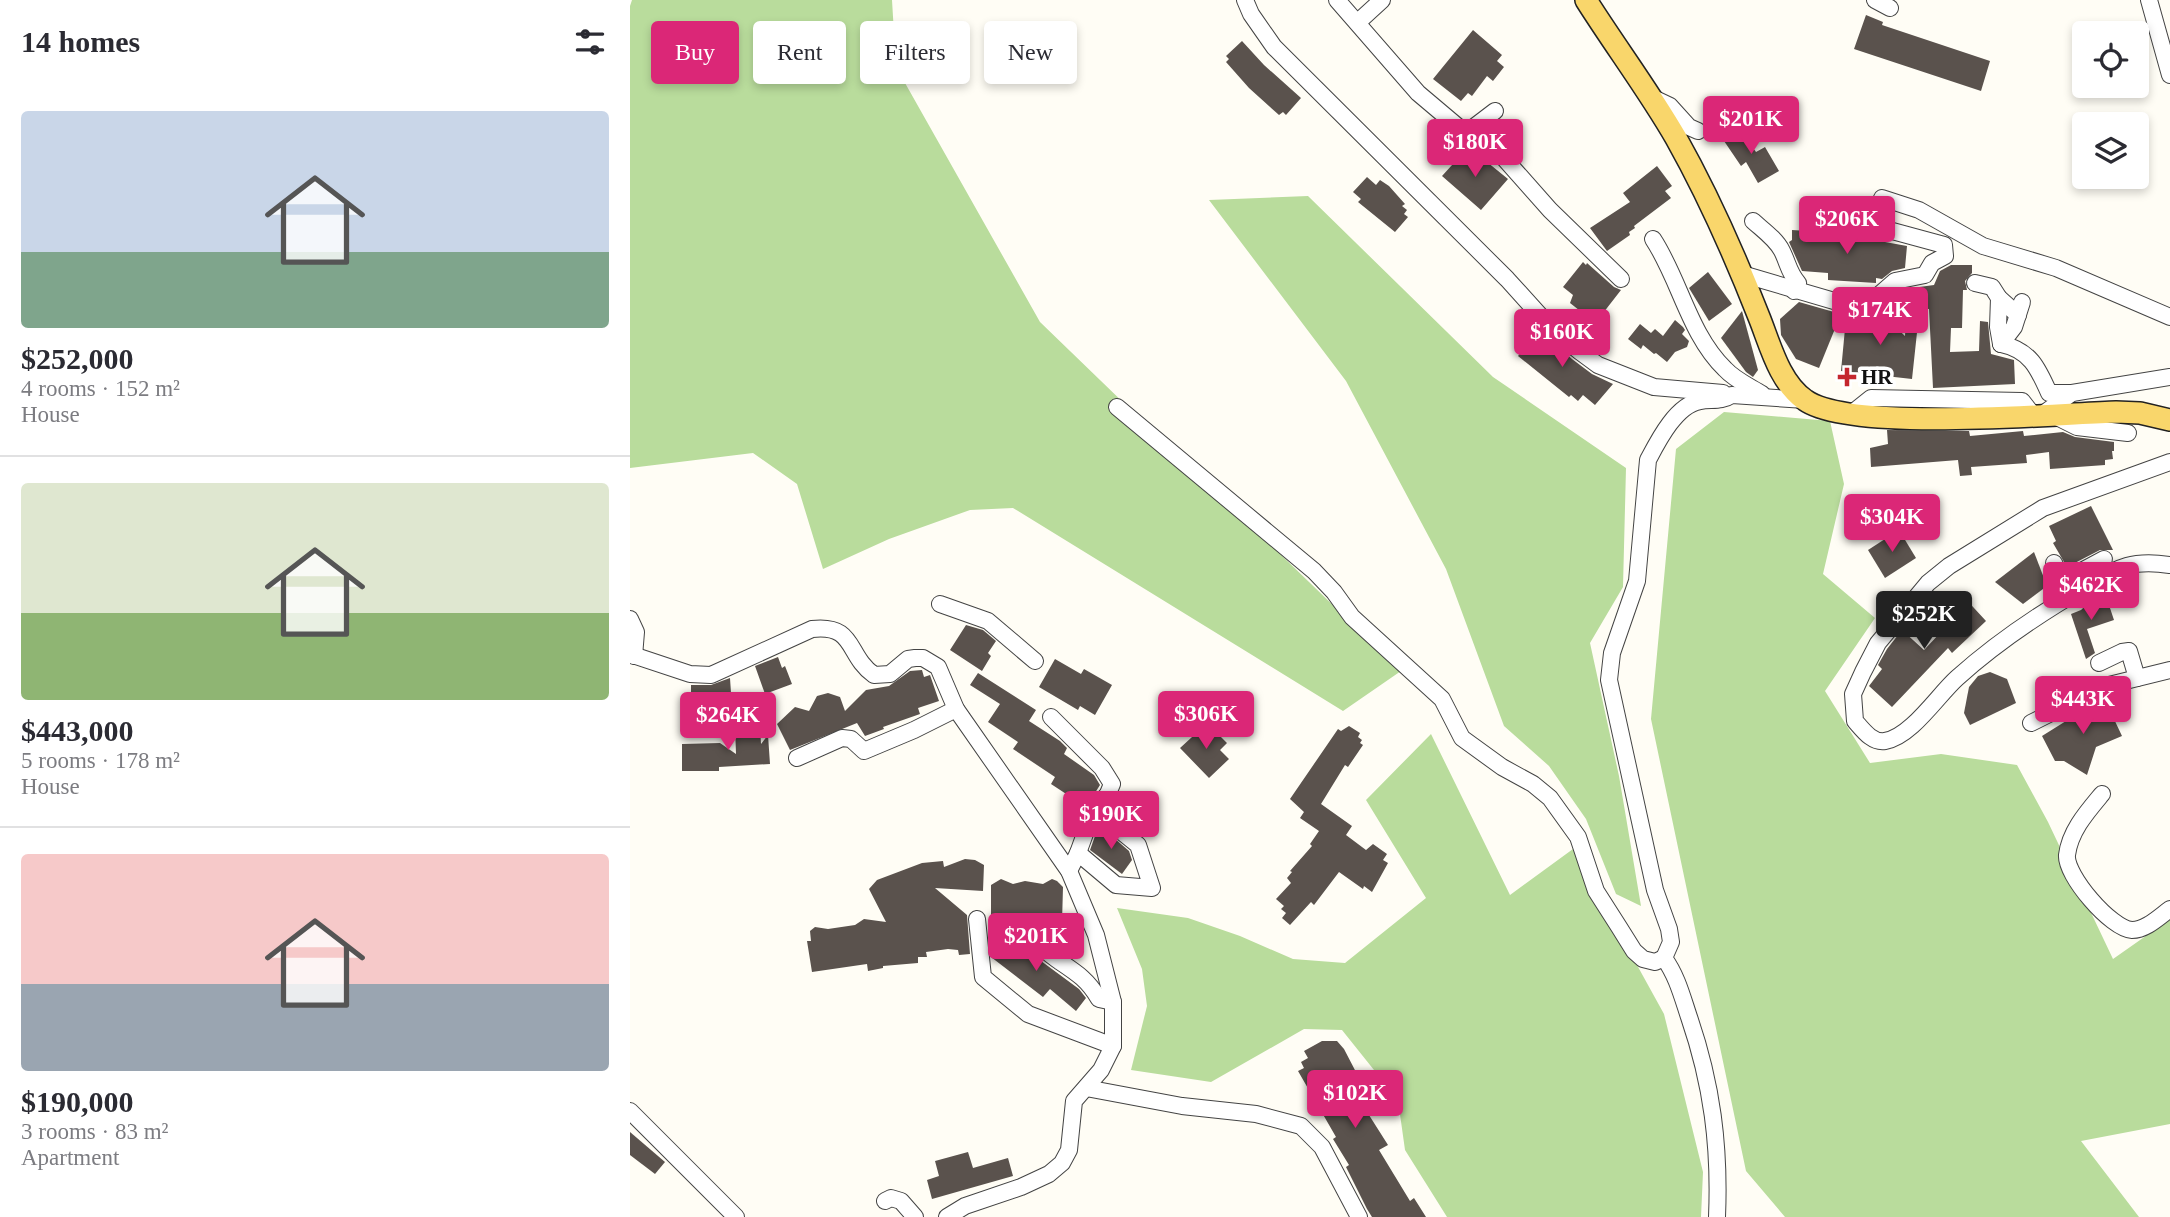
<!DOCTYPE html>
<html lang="en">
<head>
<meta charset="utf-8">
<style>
  body { margin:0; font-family:Georgia,serif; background:#f2f2f3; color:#2b2b33; height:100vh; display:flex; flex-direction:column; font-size:26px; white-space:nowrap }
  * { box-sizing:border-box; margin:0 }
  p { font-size:23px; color:#7c7c81 }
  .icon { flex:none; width:38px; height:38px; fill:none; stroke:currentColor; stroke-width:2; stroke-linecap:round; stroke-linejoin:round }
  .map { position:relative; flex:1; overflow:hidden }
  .panel { display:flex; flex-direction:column; background:#fff; width:630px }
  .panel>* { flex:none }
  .banner { position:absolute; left:21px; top:21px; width:665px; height:63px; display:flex; gap:14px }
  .fabs { position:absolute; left:1442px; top:21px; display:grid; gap:14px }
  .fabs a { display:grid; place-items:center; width:77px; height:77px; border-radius:7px; background:#fff; box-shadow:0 4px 10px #0003; font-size:35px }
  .price { position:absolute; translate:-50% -60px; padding:0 16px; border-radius:7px; background:#db2777; color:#fff; font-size:23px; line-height:46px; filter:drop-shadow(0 2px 4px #0008) }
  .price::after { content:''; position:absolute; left:50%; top:42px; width:21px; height:16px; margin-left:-10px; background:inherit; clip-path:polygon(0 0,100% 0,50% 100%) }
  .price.current { background:#222; color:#fff }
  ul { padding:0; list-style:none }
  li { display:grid; align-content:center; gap:14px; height:371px; padding:0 21px }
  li+li { border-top:2px solid #e1e1e2 }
  li span { display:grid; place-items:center; height:217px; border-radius:7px; color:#555 }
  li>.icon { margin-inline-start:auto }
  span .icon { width:126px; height:126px; fill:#fffc; stroke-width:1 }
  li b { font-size:30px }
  h2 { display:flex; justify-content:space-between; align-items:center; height:84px; padding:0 21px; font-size:30px }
  .pill { padding:0 24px; border-radius:7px; background:#fff; box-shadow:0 4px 10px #0003; font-size:24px; line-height:63px }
  .pill.current { background:#db2777; color:#fff }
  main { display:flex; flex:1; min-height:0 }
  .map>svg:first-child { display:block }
  .forest { fill:#b9dc9c }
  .building { fill:#5a524d }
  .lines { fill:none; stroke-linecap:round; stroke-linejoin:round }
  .minor-casing { stroke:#444; stroke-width:18 }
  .major-casing { stroke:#222; stroke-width:24 }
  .minor { stroke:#fff; stroke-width:16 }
  .major { stroke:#f9d66b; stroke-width:21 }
  .poi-dot { fill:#c4262e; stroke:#fff; stroke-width:2.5 }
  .labels { text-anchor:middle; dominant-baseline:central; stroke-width:7; stroke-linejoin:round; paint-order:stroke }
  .poi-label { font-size:21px; font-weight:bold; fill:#111; stroke:#fff; text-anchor:start }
</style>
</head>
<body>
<main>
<section class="panel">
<h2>14 homes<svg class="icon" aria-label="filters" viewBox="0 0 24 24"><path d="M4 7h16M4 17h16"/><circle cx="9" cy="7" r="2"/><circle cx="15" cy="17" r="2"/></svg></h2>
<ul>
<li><span style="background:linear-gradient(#c9d6e8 65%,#7fa58c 0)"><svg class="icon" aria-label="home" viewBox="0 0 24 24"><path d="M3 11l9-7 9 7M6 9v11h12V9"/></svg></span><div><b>$252,000</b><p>4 rooms · 152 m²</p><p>House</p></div></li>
<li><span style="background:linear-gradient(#dfe7d0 60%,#8fb573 0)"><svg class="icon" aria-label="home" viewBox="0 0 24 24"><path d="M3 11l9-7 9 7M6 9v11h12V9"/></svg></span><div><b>$443,000</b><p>5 rooms · 178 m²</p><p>House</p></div></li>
<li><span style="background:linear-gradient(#f6c9c9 60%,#9aa5b1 0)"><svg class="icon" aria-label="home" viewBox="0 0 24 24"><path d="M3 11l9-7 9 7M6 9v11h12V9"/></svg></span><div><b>$190,000</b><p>3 rooms · 83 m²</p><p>Apartment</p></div></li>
</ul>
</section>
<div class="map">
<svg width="1540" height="1217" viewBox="0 0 1540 1217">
  <rect width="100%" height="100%" fill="#fffdf5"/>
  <!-- forest -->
  <g class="forest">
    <polygon points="2,0 262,0 266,67 410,322 771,671 713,711 383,508 340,510 259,539 193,569 167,484 123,453 0,468 0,6"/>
    <polygon points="678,196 863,377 996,468 993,587 960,643 989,776 1011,906 986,894 956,819 919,766 874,726 816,569 716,381 579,200"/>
    <polygon points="1094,412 1200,421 1214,484 1193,574 1245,618 1195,691 1240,763 1311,754 1387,765 1418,822 1483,959 1540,919 1540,1124 1451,1141 1509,1217 1155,1217 1116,1171 1021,719 1046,449"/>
    <polygon points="801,734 880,895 943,849 1034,1014 1073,1172 1071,1217 817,1217 775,1150 768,1100 712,1030 674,1029 581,1082 501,1070 517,1006 512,969 487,908 558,918 610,936 663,959 715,963 796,898 736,800"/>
  </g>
  <!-- building -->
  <g class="building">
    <polygon points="1236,15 1253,22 1252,25 1360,61 1351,91 1224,49"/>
    <polygon points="843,30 872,55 867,61 874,67 863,81 857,76 842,96 838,93 831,101 803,79"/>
    <polygon points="612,41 634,65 671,98 656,115 653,112 649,115 619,88 596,62 599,59 596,56"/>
    <polygon points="1108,127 1126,152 1135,147 1149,171 1128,183 1116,162 1111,166 1092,138"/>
    <polygon points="841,149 878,179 851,210 812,176 833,153 835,156"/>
    <polygon points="1027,166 1042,186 1035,191 1041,198 1004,226 1005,228 999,232 1000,235 977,251 960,228 1000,202 993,193"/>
    <polygon points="737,177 746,185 750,180 759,186 775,204 772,206 777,210 774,214 778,217 765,232 728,202 731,199 723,192"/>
    <polygon points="1162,230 1244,235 1244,240 1277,246 1275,268 1262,271 1252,279 1246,278 1246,283 1198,280 1198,273 1172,271 1159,242 1162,240"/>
    <polygon points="953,262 956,265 957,263 984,287 991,290 970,317 961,310 954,314 940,303 943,295 933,287"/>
    <polygon points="1321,265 1342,265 1342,273 1335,281 1337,290 1333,290 1332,328 1321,328 1320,352 1349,351 1350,321 1358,322 1361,354 1384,360 1385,384 1303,388 1299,309 1282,308 1282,288 1304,285 1310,271"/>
    <polygon points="1078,272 1102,304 1079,321 1059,288"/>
    <polygon points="1169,302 1211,314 1189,368 1166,359 1151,335 1150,319"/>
    <polygon points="1248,310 1275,336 1276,314 1289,314 1282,379 1211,371 1216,318 1240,321 1241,314"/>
    <polygon points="1112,311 1128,370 1123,377 1116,372 1091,338"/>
    <polygon points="1045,320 1053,327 1055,330 1052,334 1059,341 1057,347 1045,352 1037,362 1026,353 1024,354 1013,345 1011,349 998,339 1010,324 1021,333 1025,329 1033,336"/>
    <polygon points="906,327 942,359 962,374 983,384 965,405 953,395 948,401 941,395 939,397 888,356 893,350 889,347"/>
    <polygon points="1257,430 1339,431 1340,436 1393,431 1394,436 1433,432 1445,437 1484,442 1484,451 1482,451 1483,459 1475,460 1475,465 1420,469 1419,452 1396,455 1397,463 1341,467 1342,475 1330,476 1328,460 1241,467 1240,448 1258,444"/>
    <polygon points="1461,506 1483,550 1470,550 1437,567 1423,543 1426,541 1419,526"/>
    <polygon points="1269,530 1286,558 1255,578 1238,550"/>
    <polygon points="1404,552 1417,586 1393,604 1365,582"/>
    <polygon points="1332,595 1356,621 1322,653 1318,648 1262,707 1239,686 1252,669 1248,665 1257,649 1272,630 1294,650 1311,632 1302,622"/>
    <polygon points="1464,598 1477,599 1484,620 1457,629 1465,653 1456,659 1441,614 1451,610"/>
    <polygon points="336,625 353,630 366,641 358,653 361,656 352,671 320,650"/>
    <polygon points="148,657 152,668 155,666 162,684 135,694 125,666"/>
    <polygon points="425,659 451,674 454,669 482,685 465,715 450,706 448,710 409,687"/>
    <polygon points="292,670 294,677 300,675 309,701 288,708 290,714 253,727 254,729 235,736 227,723 160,750 147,724 165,707 179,711 187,696 198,693 210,697 215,711 236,690 259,686 280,671"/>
    <polygon points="1360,672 1377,679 1386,703 1340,725 1334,713 1339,687 1348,676"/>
    <polygon points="348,673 406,710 399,721 430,741 437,748 434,754 464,775 470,785 456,807 421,784 425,777 383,749 388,742 358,722 370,704 340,685"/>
    <polygon points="100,678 101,693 107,693 108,712 79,721 57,722 57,693 61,693 61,685 81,685"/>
    <polygon points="1474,698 1492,736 1466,747 1457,775 1434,761 1425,761 1412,736 1436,721 1433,719"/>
    <polygon points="130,725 131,744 138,735 140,764 89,767 89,771 52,771 52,744 90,743 106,754 105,726"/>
    <polygon points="719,726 730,733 728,737 732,740 730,743 733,745 718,767 715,765 691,804 722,826 716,835 736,850 743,844 757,854 753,860 758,863 742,892 734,886 733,889 709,872 684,905 681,902 660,925 652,918 656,913 651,909 654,906 646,899 661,883 657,878 662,872 660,871 682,846 680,844 689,831 670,818 674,812 660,799 708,729 711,731"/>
    <polygon points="573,727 579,734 584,730 597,743 590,750 599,759 579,778 550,748"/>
    <polygon points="469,825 499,851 502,860 492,874 460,850"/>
    <polygon points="335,859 345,860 354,865 353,891 305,888 337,915 340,954 329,955 328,950 318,949 296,952 297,957 288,957 288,963 253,966 253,968 238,971 237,964 182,972 177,941 181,941 180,931 185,927 198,929 225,925 234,919 256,922 239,889 247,880 292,863 313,861 314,867"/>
    <polygon points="371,879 383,884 395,881 413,884 422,879 427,881 433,887 432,923 406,923 406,918 361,915 361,885"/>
    <polygon points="376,935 449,989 456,998 446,1011 420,989 413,997 361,957"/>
    <polygon points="692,1041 707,1041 714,1049 740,1099 732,1104 758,1145 749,1150 780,1201 784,1198 796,1217 742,1217 737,1209 716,1167 719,1165 703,1139 706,1137 668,1071 674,1068 671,1062 678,1058 674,1051"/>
    <polygon points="0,1132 35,1162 25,1174 0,1155"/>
    <polygon points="338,1152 343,1168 378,1158 383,1176 302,1199 297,1180 309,1176 305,1161"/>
  </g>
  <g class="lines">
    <!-- minor casing -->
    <g class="minor-casing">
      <g id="minor">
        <polyline points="615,0 621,14 644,47 877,279 925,332 949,351 968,365 1024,387 1093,393"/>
        <polyline points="707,0 788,93 833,131 873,157 920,210 991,279"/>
        <polyline points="1245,0 1260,8"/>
        <polyline points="1519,0 1540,75"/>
        <polyline points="728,22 752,0"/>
        <polyline points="1021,97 1040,106 1059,127 1068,131"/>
        <polyline points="833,131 844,127 865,111"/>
        <polyline points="1252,198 1289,210 1353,246 1426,268 1540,317"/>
        <path d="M1123,221C1133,230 1146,239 1152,251C1158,263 1159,273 1168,283L1164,291"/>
        <path d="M1023,239C1050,280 1059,334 1095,369C1105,380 1119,386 1132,394"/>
        <polyline points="1112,274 1228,308 1241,302 1265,281 1295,275 1302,263 1315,256 1314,245 1255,229"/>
        <polyline points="1345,283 1362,287 1369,298 1388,315"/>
        <polyline points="1369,298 1368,327 1371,344"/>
        <path d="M1371,344C1400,350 1408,368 1419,393H1442"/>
        <polyline points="1371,344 1384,327 1392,302"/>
        <polyline points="487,407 684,571 704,592 722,617 812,699 832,738 872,767 903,784 920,798 948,837 966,891 989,927 1004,951 1013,959 1025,962 1034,958"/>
        <polyline points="1221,414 1241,398 1392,401 1403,415"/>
        <polyline points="1413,414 1442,393 1540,377"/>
        <polyline points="1425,416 1447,427 1498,433"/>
        <path d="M1540,462L1413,508L1319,566L1298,583L1248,643L1233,672L1223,694L1225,721C1233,730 1242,743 1255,741C1281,737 1308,695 1327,678C1368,641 1412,612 1459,585C1471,578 1483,570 1497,566C1511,562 1526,563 1540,565"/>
        <polyline points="1424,563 1437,590"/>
        <polyline points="1433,581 1474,559"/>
        <polyline points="310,604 358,621 405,661"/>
        <polyline points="0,619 6,632 4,656"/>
        <path d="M0,654L60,674L81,675L182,629C226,624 216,655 244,675L260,674L278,659L285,658H293L308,667L326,709L439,871L466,935L483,1002V1046L471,1070L444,1101L439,1150L432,1163L419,1174L391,1187L335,1206L317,1217"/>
        <polyline points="1469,663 1492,652 1499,651 1507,678"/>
        <polyline points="421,717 472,768 482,784 477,796 475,810 487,828 508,845 522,888 486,885 448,853 439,871"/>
        <polyline points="1401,723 1475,686 1540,670"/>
        <polyline points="167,758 212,738 221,739 234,751 284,730 326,709"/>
        <path d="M1472,794C1457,812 1440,831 1437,855C1435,875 1481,929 1502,930C1516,930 1529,917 1540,909"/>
        <polyline points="448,853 460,820 476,796"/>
        <polyline points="347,919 353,977 398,1014 483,1046"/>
        <path d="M388,933C404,941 415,951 429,961C447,973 458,980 469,999L483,1002"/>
        <polyline points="456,1088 552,1106 626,1114 671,1126 692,1147 729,1217"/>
        <polyline points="0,1111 106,1217"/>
        <polyline points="255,1201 261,1198 271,1201 285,1217"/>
        <path d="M1087,1217C1090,1146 1082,1084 1059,1017C1052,996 1047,976 1034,958L1041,942L1039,929L1025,890L979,680L982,653L1007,581L1018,460C1028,441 1046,405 1070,401C1082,399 1091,402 1102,395L1175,400"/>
      </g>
    </g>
    <!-- major casing -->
    <g class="major-casing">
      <path id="major" d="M956,0C985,46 1019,91 1046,138C1078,195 1105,256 1129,317C1140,344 1149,382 1175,400C1219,432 1424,414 1486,412L1510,413L1540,420"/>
    </g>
    <!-- minor -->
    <use href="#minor" class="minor"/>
    <!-- major -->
    <use href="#major" class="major"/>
  </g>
  <!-- markers -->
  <path class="poi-dot" d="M1213.5 366.5h7v7h7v7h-7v7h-7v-7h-7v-7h7z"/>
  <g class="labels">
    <!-- poi labels -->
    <g class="poi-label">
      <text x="1231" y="377">HR</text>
    </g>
  </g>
</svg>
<div class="fabs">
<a><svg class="icon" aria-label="locate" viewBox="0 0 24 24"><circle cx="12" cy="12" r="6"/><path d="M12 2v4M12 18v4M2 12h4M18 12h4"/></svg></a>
<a><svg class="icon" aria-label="layers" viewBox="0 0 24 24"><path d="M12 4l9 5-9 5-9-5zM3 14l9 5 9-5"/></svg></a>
</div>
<b class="price" style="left:1121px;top:156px">$201K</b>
<b class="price" style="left:845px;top:179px">$180K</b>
<b class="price" style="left:1217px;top:256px">$206K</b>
<b class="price" style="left:1250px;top:347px">$174K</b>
<b class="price" style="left:932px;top:369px">$160K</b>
<b class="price" style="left:1262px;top:554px">$304K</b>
<b class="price" style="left:1461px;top:622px">$462K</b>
<b class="price current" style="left:1294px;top:651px">$252K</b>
<b class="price" style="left:1453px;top:736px">$443K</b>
<b class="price" style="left:576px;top:751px">$306K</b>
<b class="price" style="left:98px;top:752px">$264K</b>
<b class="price" style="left:481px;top:851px">$190K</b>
<b class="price" style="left:406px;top:973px">$201K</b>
<b class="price" style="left:725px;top:1130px">$102K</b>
<div class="banner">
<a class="pill current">Buy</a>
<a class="pill">Rent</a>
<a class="pill">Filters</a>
<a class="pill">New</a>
</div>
</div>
</main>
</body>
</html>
